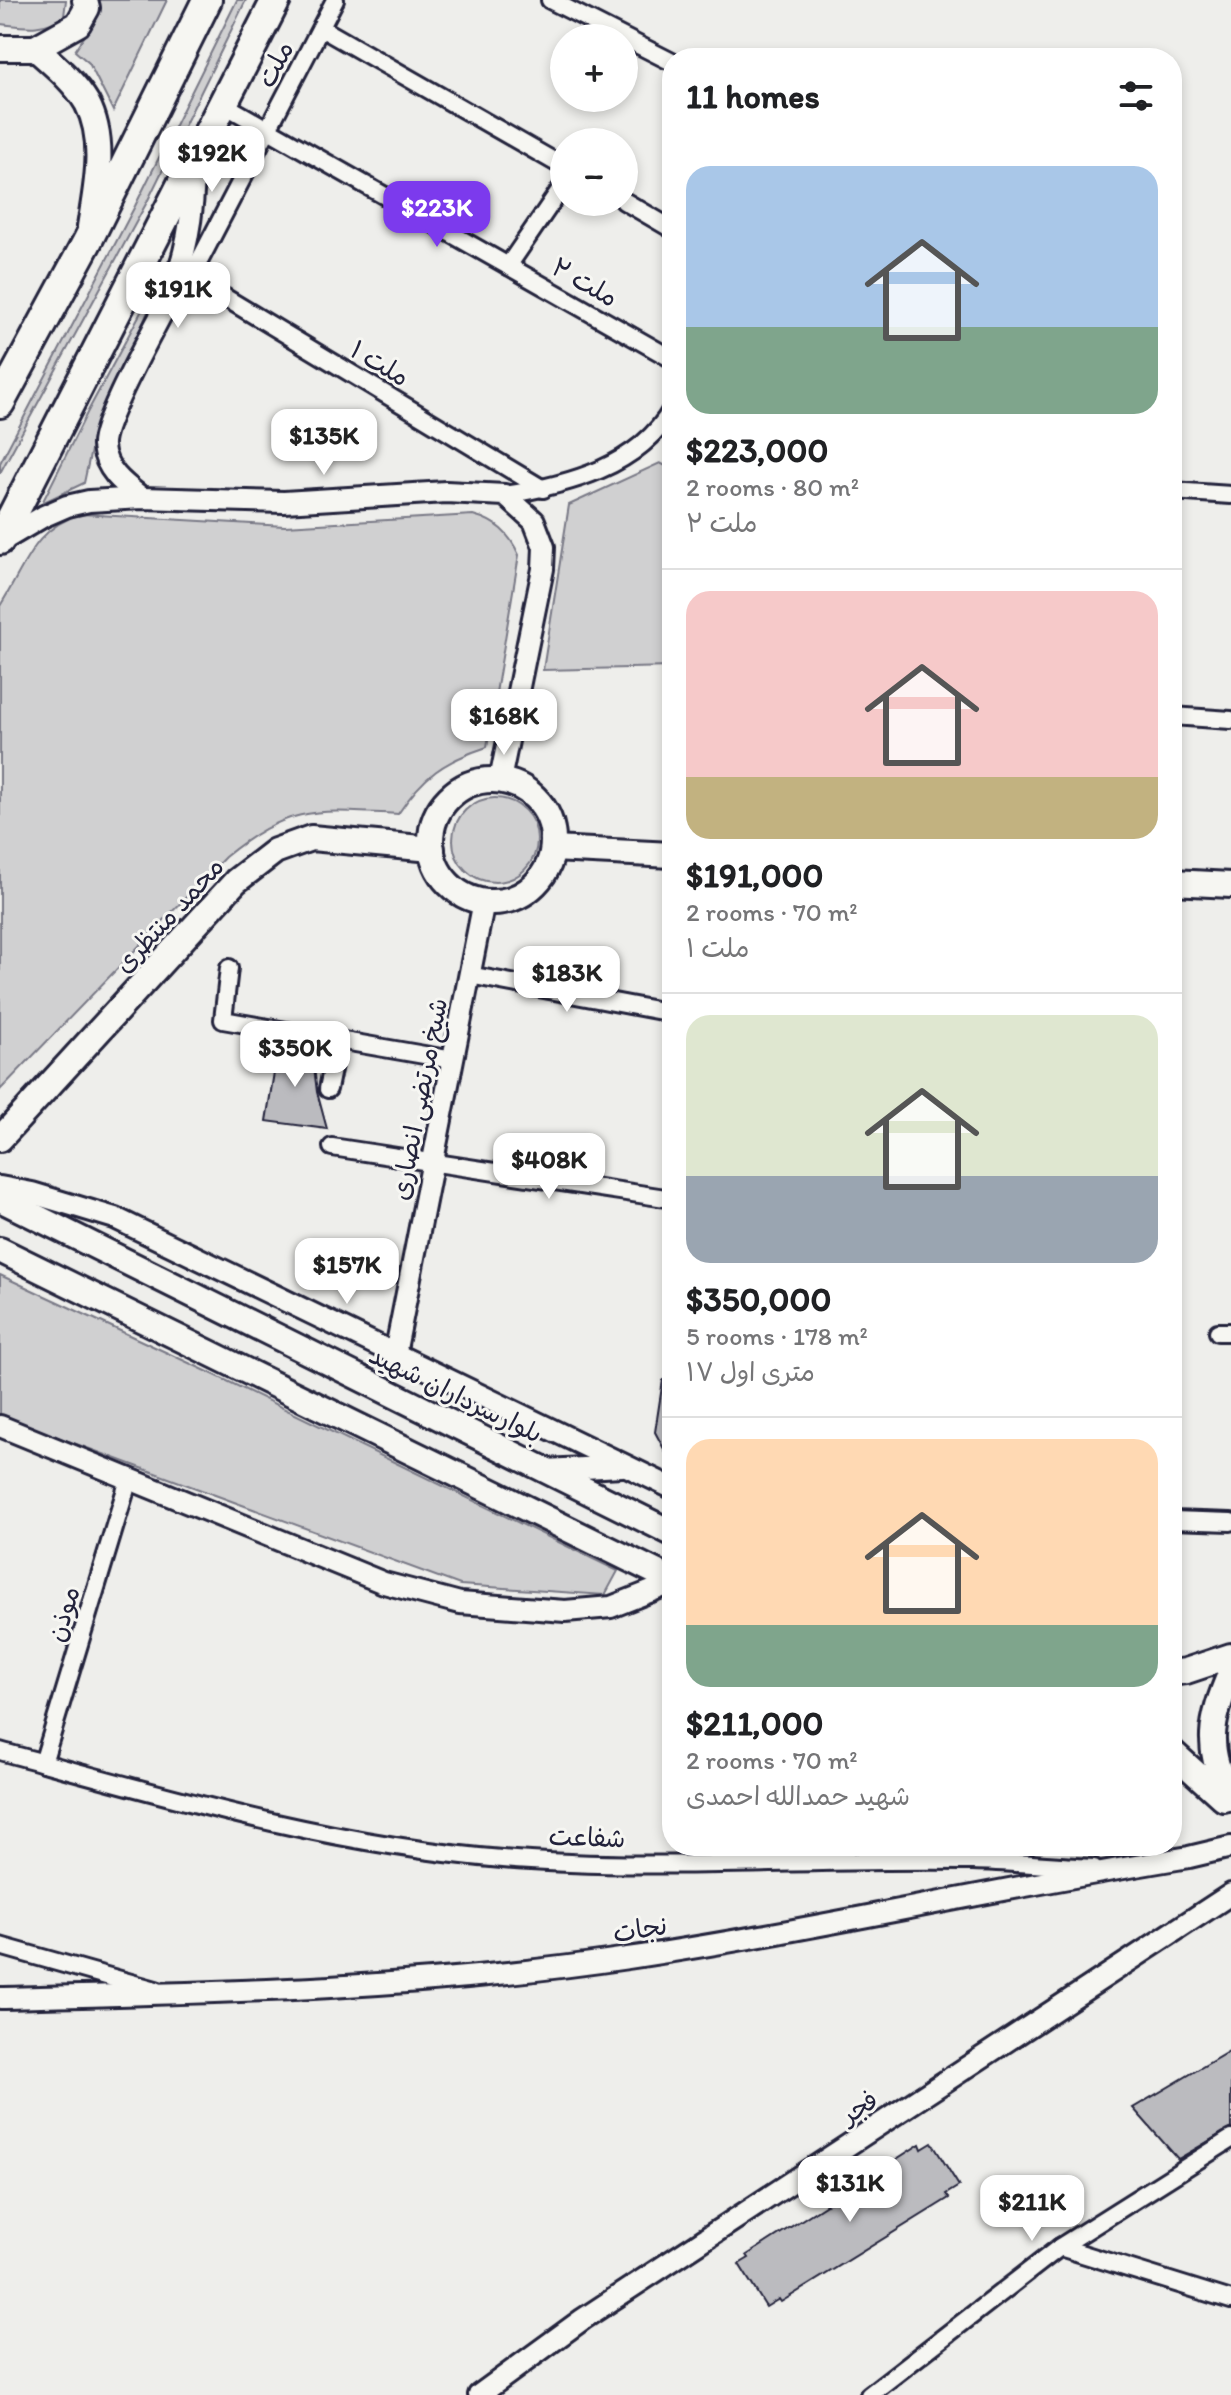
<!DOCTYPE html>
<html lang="en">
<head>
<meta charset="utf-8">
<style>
  body { margin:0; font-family:Itim,"Playpen Sans Arabic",sans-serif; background:#f6f6f6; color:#202124; height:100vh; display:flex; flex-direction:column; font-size:30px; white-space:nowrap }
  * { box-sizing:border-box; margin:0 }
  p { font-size:26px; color:#757577 }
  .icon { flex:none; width:44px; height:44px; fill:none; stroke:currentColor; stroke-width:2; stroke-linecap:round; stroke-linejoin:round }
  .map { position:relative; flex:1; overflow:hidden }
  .details { position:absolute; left:662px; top:48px; width:520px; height:1808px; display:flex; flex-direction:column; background:#fff; border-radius:32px; box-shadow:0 4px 12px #0003 }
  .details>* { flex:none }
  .buttons { position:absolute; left:550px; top:24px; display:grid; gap:16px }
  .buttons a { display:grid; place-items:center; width:88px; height:88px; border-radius:50%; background:#fff; box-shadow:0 4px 12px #0003; font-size:40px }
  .price { position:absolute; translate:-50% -68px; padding:0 18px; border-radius:16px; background:#fff; color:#222; font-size:26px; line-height:52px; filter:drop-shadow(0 2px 4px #0008) }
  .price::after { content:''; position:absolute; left:50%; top:48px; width:24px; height:18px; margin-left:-12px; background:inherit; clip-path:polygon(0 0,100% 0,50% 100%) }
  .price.current { background:#7c3aed; color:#fff }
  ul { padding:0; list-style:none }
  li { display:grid; align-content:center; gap:16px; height:424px; padding:0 24px }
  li+li { border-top:2px solid #e0e0e0 }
  li span { display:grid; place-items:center; height:248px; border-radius:24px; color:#555 }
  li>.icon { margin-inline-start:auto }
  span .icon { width:144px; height:144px; fill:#fffc; stroke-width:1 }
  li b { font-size:34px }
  h2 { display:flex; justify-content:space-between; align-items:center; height:96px; padding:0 24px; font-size:34px }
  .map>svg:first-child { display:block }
  .green { fill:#d0d0d1; stroke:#797986; stroke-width:2 }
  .building { fill:#bbbbbf; stroke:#22223b; stroke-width:2 }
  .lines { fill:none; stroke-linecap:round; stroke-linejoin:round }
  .minor-casing { stroke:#22223b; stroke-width:22 }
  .tertiary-casing { stroke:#22223b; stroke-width:26 }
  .secondary-casing { stroke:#22223b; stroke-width:30 }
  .trunk-casing { stroke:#22223b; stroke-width:34 }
  .minor { stroke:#f6f6f2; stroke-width:16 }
  .tertiary { stroke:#f6f6f2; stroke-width:20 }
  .secondary { stroke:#f6f6f2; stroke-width:24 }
  .trunk { stroke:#f6f6f2; stroke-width:28 }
  .labels { text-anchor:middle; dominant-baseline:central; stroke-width:6; stroke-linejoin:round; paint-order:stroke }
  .street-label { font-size:26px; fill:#22223b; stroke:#f6f6f2 }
</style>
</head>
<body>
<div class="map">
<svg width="1231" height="2395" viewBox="0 0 1231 2395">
  <rect width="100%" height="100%" fill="#eeeeeb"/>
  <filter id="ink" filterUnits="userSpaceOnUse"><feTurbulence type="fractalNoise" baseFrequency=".0125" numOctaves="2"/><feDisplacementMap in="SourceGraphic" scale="16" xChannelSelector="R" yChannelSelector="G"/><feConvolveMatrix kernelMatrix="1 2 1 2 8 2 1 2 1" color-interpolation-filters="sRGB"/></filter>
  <g filter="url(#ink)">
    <!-- green -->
    <g class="green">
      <path d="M0,0H66L64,16C43,31 25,27 0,24Z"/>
      <path d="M97,0H167L113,111L89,63L75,51C84,36 100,18 97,0Z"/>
      <polygon points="237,0 246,0 147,202 0,473 0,463 135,206"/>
      <polygon points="179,241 129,355 109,394 94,436 84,483 42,503 87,413"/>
      <polygon points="660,463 672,469 672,667 543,670 569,505"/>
      <path d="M81,514L285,526L473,515C496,521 509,533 519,555L487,747C444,761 423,776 398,814C318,810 290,804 225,857L0,1090V606C25,567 33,528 81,514Z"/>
      <circle cx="495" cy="840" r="42"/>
      <polygon points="0,1275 217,1376 618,1571 605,1595 460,1585 0,1416"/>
    </g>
    <!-- building -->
    <g class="building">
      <polygon points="279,1042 312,1050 317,1092 327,1129 266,1121"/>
      <polygon points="663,1380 672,1380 672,1464 655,1432"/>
      <polygon points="1231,2050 1231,2128 1178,2159 1133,2108"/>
      <polygon points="932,2143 959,2186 946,2194 949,2198 781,2302 779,2299 766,2307 739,2264 749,2258 747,2255 920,2144 922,2149"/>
    </g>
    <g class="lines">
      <!-- minor casing -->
      <g class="minor-casing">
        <g id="minor">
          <polyline points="335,0 191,277 543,489"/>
          <polyline points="550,0 672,62"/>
          <polyline points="321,28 564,167"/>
          <polyline points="223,104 672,359"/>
          <polyline points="624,201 672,229"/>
          <polyline points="508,266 564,184"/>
          <polyline points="1172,491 1231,495"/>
          <path d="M505,495C567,485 639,467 672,409"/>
          <polyline points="1172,716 1231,720"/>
          <polyline points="229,968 223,1020 453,1060"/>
          <polyline points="469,975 672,1013"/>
          <polyline points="328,1089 338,1040"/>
          <polyline points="332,1147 672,1199"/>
          <polyline points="1218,1332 1231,1332"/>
          <polyline points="1172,1520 1231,1522"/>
          <path d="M0,1751C165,1796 330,1845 502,1859C658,1872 816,1858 973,1861C1013,1862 1054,1866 1094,1868"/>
          <polyline points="43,1763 129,1479"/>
          <polyline points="0,1946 156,1990"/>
          <polyline points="1060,2247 1231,2300"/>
          <polyline points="869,2395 1060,2247 1231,2139"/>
        </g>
      </g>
      <!-- tertiary casing -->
      <g class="tertiary-casing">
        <g id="tertiary">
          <path d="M142,498C124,484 105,470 103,446C101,423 152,333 165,307C186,260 194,215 194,164"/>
          <polyline points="0,542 44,516 67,506 89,501 142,498 284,502 446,492 505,495 534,521 544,547 543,569 500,780"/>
          <polyline points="0,1187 32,1193 115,1218 672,1488"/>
          <polyline points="395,1354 484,901"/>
          <polyline points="0,1426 384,1583 460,1603 565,1611 611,1607 672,1583"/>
          <polyline points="545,1470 622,1466"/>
          <path d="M0,1998C210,1993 420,1989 628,1958C816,1930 1001,1887 1189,1857L1231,1847"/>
          <polyline points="479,2395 583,2319 1231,1894"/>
        </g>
      </g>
      <!-- secondary casing -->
      <g class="secondary-casing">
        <g id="secondary">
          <path d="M0,48H35C53,64 75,82 87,103C107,141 96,188 90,227"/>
          <polyline points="35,48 78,24 87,8 85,0"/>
          <circle cx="492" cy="841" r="61"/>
          <polyline points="553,849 672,855"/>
          <polyline points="1172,882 1231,885"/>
          <polyline points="0,1139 236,881 275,851 311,838 432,849"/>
          <polyline points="0,1199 672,1533"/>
          <polyline points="0,1250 672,1580"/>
          <path d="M1231,1672C1210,1721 1204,1750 1231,1798"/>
          <polyline points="1172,1673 1186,1671 1231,1656"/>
          <polyline points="1172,1752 1224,1799"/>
        </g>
      </g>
      <!-- trunk casing -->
      <g class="trunk-casing">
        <g id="trunk">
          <polyline points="0,403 87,242 207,0"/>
          <polyline points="0,540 276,0"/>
        </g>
      </g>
      <!-- minor -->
      <use href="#minor" class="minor"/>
      <!-- tertiary -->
      <use href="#tertiary" class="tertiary"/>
      <!-- secondary -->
      <use href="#secondary" class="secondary"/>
      <!-- trunk -->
      <use href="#trunk" class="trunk"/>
    </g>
  </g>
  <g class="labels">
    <!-- street labels -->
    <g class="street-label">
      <text transform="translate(275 64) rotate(-62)">ملت</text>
      <text transform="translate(585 282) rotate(30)">ملت ۲</text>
      <text transform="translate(380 363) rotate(31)">ملت ۱</text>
      <text transform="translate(169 915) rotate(-47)">محمد منتظری</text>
      <text transform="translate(419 1099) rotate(-79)">شیخ مرتضی انصاری</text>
      <text transform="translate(456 1394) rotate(26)">بلوارسرداران شهید</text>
      <text transform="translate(63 1614) rotate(-73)">موذن</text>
      <text transform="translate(587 1837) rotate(2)">شفاعت</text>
      <text transform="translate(640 1929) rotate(-9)">نجات</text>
      <text transform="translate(859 2107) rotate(-33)">فجر</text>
    </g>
  </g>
</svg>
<div class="buttons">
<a>+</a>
<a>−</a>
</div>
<b class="price" style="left:212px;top:194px">$192K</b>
<b class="price current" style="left:437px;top:249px">$223K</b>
<b class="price" style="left:178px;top:330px">$191K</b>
<b class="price" style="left:324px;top:477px">$135K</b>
<b class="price" style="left:504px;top:757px">$168K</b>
<b class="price" style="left:567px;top:1014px">$183K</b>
<b class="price" style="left:295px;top:1089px">$350K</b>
<b class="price" style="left:549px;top:1201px">$408K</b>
<b class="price" style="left:347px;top:1306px">$157K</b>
<b class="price" style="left:850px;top:2224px">$131K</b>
<b class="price" style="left:1032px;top:2243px">$211K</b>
<section class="details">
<h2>11 homes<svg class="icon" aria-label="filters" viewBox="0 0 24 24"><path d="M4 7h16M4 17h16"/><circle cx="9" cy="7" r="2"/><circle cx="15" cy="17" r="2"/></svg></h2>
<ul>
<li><span style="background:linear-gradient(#a9c7e8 65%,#7fa58c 0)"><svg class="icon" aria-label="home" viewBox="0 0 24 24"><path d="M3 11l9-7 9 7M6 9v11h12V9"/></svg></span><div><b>$223,000</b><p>2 rooms · 80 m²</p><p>ملت ۲</p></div></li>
<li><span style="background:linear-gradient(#f6c9c9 75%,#c2b280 0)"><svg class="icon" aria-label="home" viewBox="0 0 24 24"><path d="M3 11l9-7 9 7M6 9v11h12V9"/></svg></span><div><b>$191,000</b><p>2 rooms · 70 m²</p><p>ملت ۱</p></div></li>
<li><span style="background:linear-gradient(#dfe7d0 65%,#9aa5b1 0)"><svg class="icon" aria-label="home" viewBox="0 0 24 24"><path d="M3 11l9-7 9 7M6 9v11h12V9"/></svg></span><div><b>$350,000</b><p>5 rooms · 178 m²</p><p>۱۷ متری اول</p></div></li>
<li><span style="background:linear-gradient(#ffd9b3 75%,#7fa58c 0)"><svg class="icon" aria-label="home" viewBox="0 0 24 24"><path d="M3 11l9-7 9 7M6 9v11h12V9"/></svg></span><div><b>$211,000</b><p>2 rooms · 70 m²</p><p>شهید حمدالله احمدی</p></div></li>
</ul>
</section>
</div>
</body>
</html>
